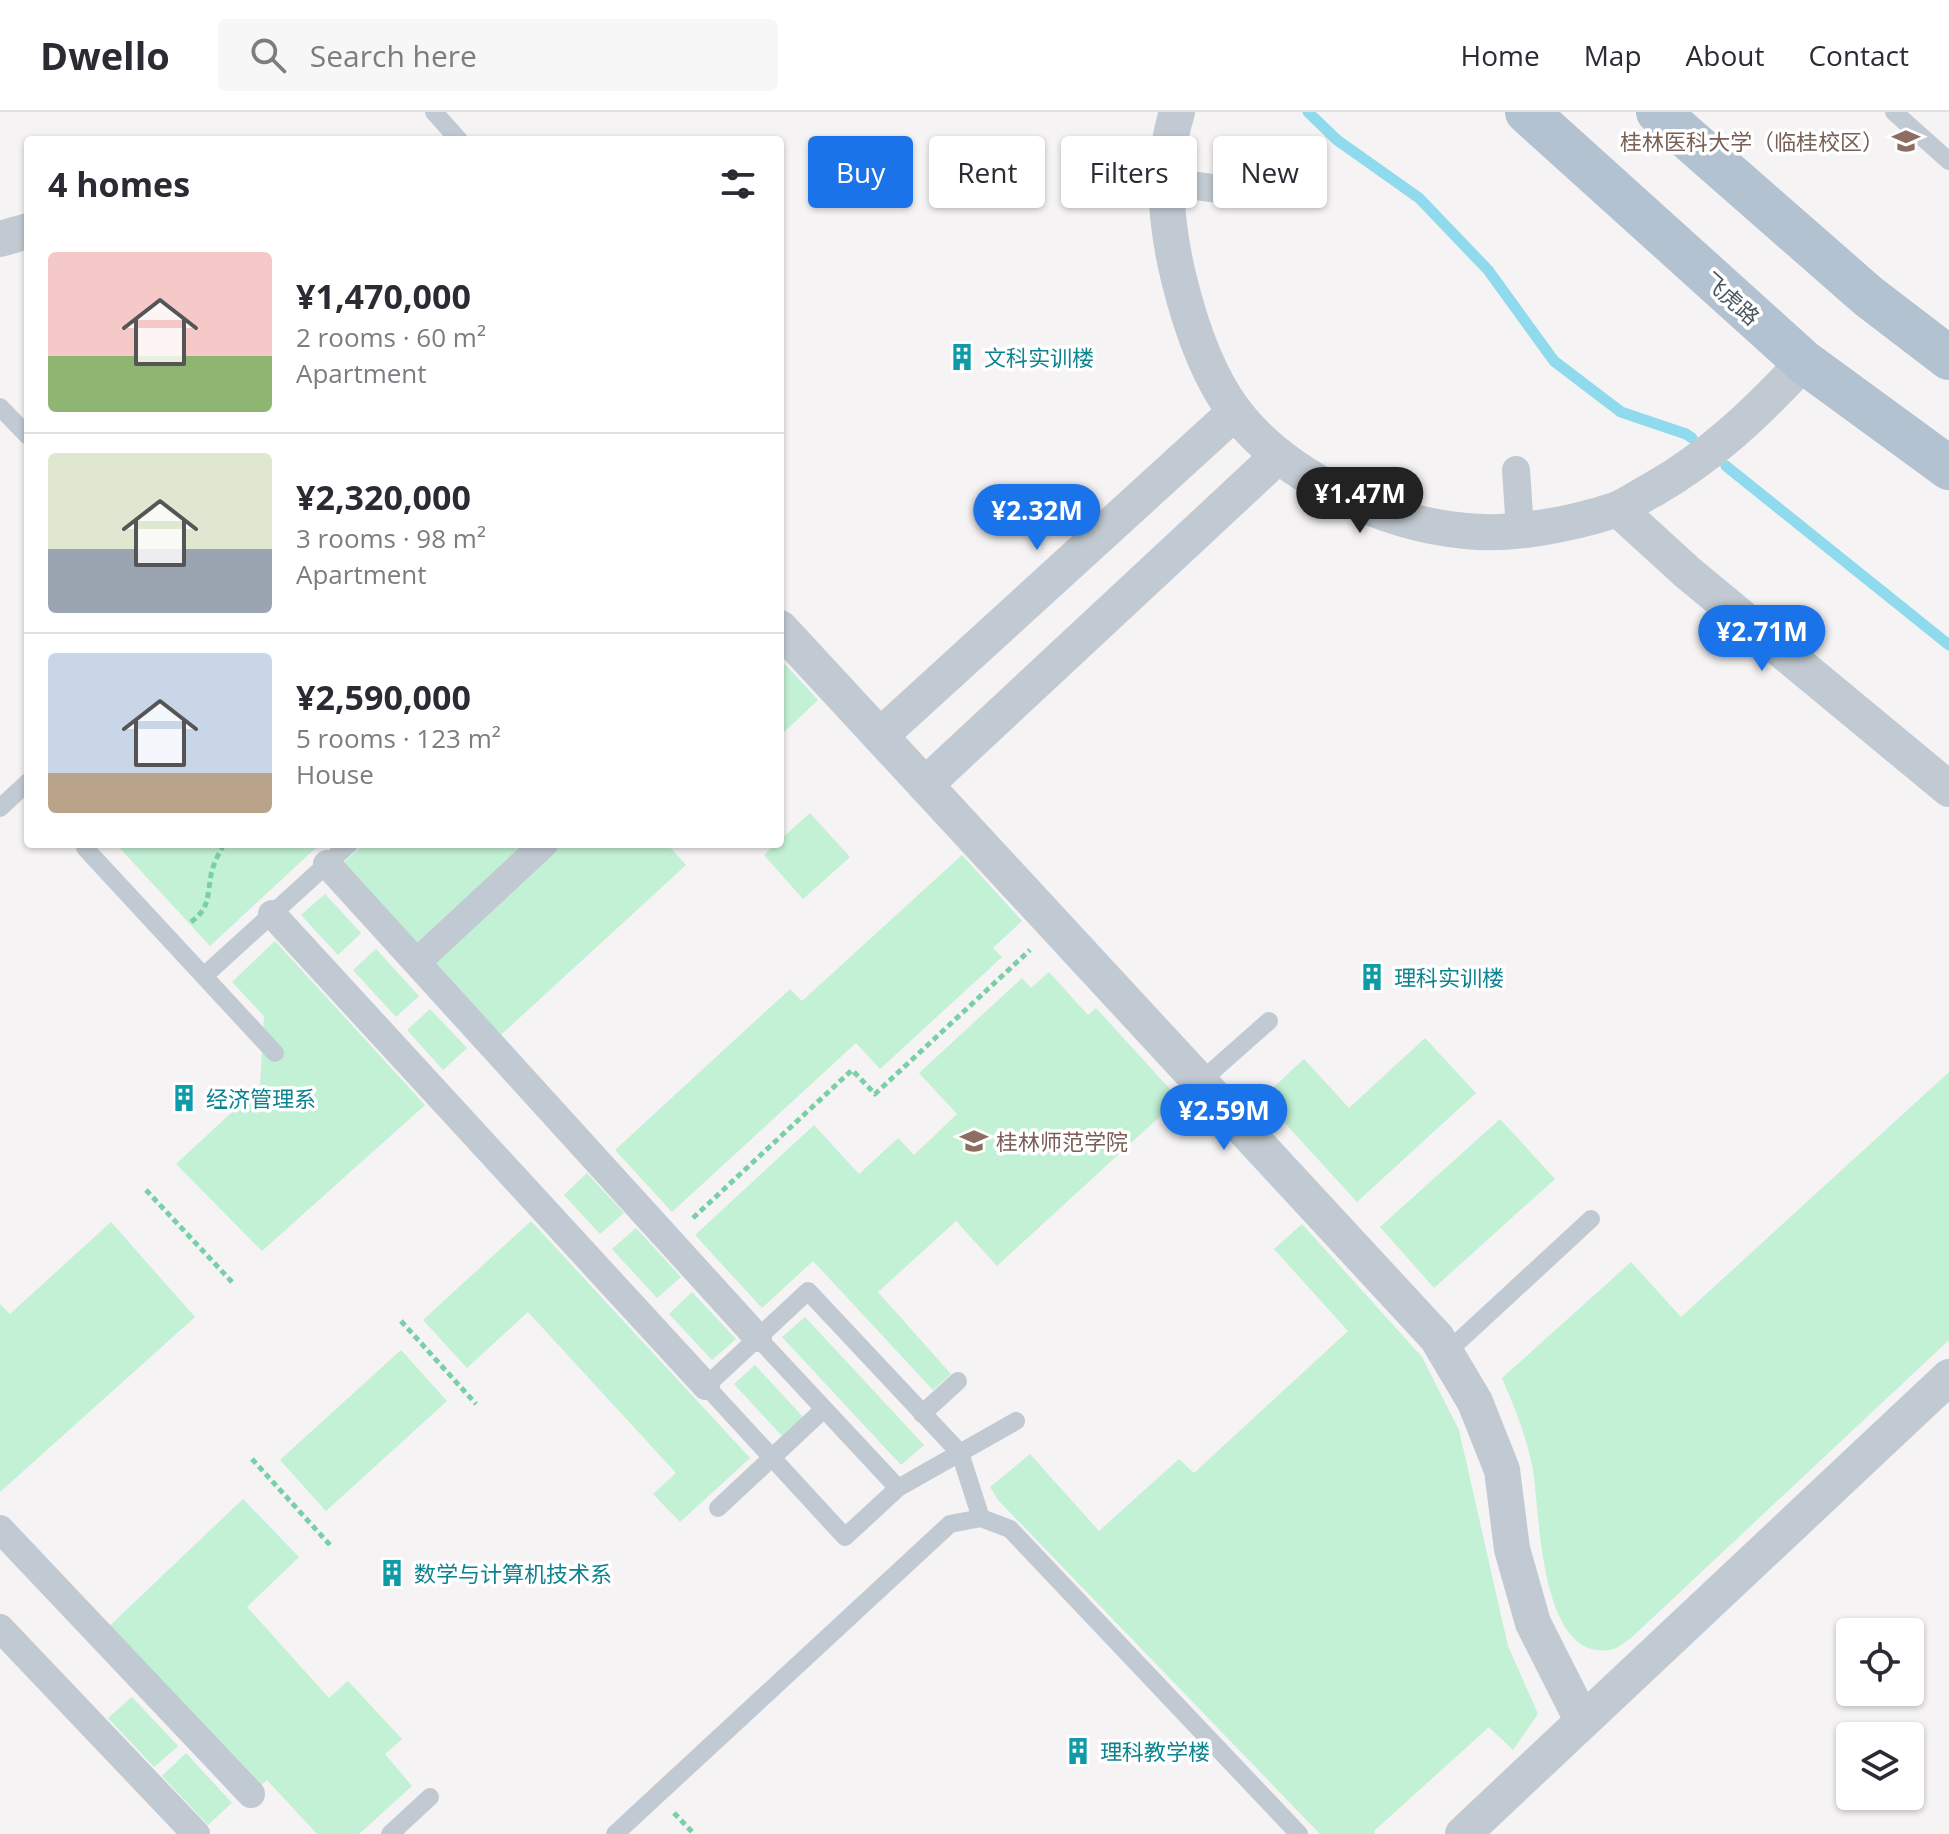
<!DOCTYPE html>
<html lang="en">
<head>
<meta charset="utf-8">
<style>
  body { margin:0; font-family:"Open Sans","Noto Sans SC",sans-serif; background:#f7f7f7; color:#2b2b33; height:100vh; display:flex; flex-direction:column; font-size:30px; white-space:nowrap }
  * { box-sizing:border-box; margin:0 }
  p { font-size:26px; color:#7c7c81 }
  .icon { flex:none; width:44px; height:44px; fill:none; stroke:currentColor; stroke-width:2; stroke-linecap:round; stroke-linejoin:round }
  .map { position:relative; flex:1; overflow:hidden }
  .drawer { position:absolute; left:24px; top:24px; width:760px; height:712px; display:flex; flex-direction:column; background:#fff; border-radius:8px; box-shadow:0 2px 6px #0004 }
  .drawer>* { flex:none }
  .guide { position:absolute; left:808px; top:24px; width:760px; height:72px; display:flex; gap:16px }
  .tools { position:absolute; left:1836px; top:1506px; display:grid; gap:16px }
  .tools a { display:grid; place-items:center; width:88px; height:88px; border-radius:8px; background:#fff; box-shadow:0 2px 6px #0004; font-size:40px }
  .price { position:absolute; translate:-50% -68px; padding:0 18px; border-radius:28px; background:#1a73e8; color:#fff; font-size:26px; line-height:52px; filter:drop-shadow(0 2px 4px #0008) }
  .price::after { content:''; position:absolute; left:50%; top:48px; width:24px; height:18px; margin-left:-12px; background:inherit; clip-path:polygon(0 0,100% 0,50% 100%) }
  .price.active { background:#222; color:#fff }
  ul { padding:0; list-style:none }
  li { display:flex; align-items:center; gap:24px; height:200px; padding:0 24px }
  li+li { border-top:2px solid #e1e1e2 }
  li span { display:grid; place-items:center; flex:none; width:224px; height:160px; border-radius:8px; color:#555 }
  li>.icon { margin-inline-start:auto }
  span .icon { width:96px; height:96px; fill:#fffc; stroke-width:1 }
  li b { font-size:34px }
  h2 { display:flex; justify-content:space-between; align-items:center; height:96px; padding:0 24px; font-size:34px }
  .pill { padding:0 28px; border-radius:8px; background:#fff; box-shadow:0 2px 6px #0004; font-size:28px; line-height:72px }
  .pill.active { background:#1a73e8; color:#fff }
  header { display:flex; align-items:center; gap:48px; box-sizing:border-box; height:112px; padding:0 40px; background:#fff; border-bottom:2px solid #e1e1e2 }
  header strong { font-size:38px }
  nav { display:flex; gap:44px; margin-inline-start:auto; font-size:28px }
  .search { width:560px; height:72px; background:#f7f7f7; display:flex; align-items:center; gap:20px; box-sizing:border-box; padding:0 28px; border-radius:8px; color:#7c7c81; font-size:30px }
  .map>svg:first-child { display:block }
  .green { fill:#c3f1d5 }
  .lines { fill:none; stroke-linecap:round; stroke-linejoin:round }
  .stream { stroke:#90daee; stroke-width:11 }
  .path { stroke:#7ad0a6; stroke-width:5; stroke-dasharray:6 4; stroke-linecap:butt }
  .service { stroke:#c1cad2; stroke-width:18 }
  .pedestrian { stroke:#c1cad2; stroke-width:28 }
  .minor { stroke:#c1cad2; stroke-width:36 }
  .primary { stroke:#b3c2d1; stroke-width:44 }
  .labels { text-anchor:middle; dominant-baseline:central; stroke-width:7; stroke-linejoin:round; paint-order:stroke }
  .education-label { font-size:22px; fill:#785e54; stroke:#fff; text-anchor:end }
  .street-label { font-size:22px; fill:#4a5661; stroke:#fff }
  .culture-label { font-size:22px; fill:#0d838f; stroke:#fff; text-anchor:start }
</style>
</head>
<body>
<header>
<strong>Dwello</strong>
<div class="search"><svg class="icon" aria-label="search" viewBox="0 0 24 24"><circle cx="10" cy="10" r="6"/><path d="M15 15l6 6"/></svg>Search here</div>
<nav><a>Home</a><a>Map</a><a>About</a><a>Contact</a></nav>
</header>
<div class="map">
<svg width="1949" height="1722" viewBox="0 0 1949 1722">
  <rect width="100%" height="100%" fill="#f5f3f3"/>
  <!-- green -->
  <g class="green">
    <polygon points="780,547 818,588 780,624"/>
    <polygon points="810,701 850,745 803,787 764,743 775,732 780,732 780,728"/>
    <polygon points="116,732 320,732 210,834"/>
    <polygon points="364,732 667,732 686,753 491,932 334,759"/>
    <polygon points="962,743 1022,809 993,836 1002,845 880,957 856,931 672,1100 615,1038 790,877 802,889"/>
    <polygon points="325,782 361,821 338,843 301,803"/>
    <polygon points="275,829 425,993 262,1139 176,1052 260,974 264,904 232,870"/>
    <polygon points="376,837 419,884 396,905 353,858"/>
    <polygon points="1049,860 1088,903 1096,896 1179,987 997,1154 956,1109 878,1180 951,1262 933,1278 813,1149 762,1196 695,1123 814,1013 859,1062 898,1026 914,1043 957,1002 919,961 1022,866 1031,876"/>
    <polygon points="430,897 467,936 443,958 407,918"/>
    <polygon points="1425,926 1476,981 1357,1090 1262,986 1304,947 1349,996"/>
    <path d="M1949,960V1228L1631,1526C1625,1530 1617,1537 1610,1538C1539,1549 1540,1401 1533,1358C1527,1326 1515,1296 1502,1266L1631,1150L1681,1205Z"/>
    <polygon points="1500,1007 1555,1067 1434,1176 1380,1115"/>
    <polygon points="587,1061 624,1101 600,1122 564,1083"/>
    <polygon points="531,1109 750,1346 680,1410 653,1382 676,1361 528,1200 467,1256 423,1208"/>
    <polygon points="111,1110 195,1205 0,1380 0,1192 10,1202"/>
    <polygon points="1302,1112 1422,1245 1459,1318 1508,1534 1538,1602 1513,1638 1489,1615 1374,1719 1375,1722 1320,1722 998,1388 990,1375 1030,1342 1099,1419 1179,1347 1194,1361 1348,1219 1274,1137"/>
    <polygon points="636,1116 681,1165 657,1186 612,1137"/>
    <polygon points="692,1180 736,1227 712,1248 669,1202"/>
    <polygon points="805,1205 924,1333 901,1353 782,1225"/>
    <polygon points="401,1238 447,1289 326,1399 280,1348"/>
    <polygon points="755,1253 803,1305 782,1324 734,1272"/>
    <polygon points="243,1387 299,1445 247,1495 329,1586 348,1569 402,1627 385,1642 412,1674 359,1722 317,1722 267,1668 251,1682 100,1523"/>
    <polygon points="132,1585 178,1634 154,1655 108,1606"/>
    <polygon points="186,1641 232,1691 208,1713 162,1664"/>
  </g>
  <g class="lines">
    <!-- stream -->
    <g class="stream">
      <polyline points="1308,0 1337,28 1419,86 1488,158 1554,249 1621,300 1686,322 1692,326"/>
      <polyline points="1726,354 1949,533"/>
    </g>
    <!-- path -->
    <g class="path">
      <path d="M191,810C210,796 207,784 211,763C213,752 219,741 224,732"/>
      <polyline points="146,1078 232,1170"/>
      <polyline points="693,1106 852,958 875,982 1030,838"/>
      <polyline points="401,1209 476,1292"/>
      <polyline points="252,1347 330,1433"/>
      <polyline points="674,1701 694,1722"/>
    </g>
    <!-- service -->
    <g class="service">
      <polyline points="434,0 459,28"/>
      <polyline points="1894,0 1949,49"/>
      <polyline points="0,295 28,324"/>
      <polyline points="0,696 28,670"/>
      <polyline points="89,732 85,736 275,941"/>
      <polyline points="204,864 349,732"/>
      <polyline points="1200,970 1269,909"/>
      <polyline points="758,1226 898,1376"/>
      <polyline points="1446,1241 1591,1107"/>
      <polyline points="922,1302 958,1269"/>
      <polyline points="718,1396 824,1297"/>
      <polyline points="981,1406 960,1341 808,1179 706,1274 845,1425 898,1376 1016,1309"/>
      <polyline points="390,1722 430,1685"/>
      <polyline points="615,1722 950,1412 981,1406 1010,1417 1299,1722"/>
    </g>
    <!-- pedestrian -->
    <g class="pedestrian">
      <polyline points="1166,70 1227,78"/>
      <polyline points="1516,358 1520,417"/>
      <polyline points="327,752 758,1226"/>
      <polyline points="272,802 706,1274"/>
      <polyline points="417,850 544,732"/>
      <polyline points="0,1417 251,1682"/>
      <polyline points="0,1516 196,1722"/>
    </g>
    <!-- minor -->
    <g class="minor">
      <path d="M1177,0C1160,53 1166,114 1179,167C1190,212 1207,263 1235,300C1286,366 1385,412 1466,419C1512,424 1572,412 1615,398C1628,393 1640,384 1652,378C1712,344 1757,300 1804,250"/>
      <polyline points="0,127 28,119"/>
      <polyline points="1618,397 1687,460 1949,677"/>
      <polyline points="780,516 1437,1226 1475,1290 1502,1358 1512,1437 1533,1511 1582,1608"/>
      <polyline points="880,624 1235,300"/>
      <polyline points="925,673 1278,344"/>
      <polyline points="1463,1722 1949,1265"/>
    </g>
    <!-- primary -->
    <g class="primary">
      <polyline points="1527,0 1804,250 1949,356"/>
      <polyline points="1658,0 1868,184 1949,246"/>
    </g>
  </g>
  <!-- icons -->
  <defs>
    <g id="university-bare" transform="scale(2.16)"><path d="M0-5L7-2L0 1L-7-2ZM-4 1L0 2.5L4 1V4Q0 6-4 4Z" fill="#8d6e63" stroke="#fff" stroke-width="2.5" paint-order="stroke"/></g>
    <g id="building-bare" transform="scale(2.16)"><path d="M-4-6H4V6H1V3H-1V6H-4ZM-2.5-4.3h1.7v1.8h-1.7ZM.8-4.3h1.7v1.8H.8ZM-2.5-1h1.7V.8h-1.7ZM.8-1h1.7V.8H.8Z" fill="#0f9aa8" stroke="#fff" stroke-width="2.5" paint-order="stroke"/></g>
  </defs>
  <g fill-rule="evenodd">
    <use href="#university-bare" x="1906" y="29"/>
    <use href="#building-bare" x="962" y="245"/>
    <use href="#building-bare" x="1372" y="865"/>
    <use href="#building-bare" x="184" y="986"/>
    <use href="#university-bare" x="974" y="1029"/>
    <use href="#building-bare" x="392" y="1461"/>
    <use href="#building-bare" x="1078" y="1639"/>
  </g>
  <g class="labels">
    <!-- education labels -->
    <g class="education-label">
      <text x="1884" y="29">桂林医科大学（临桂校区）</text>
      <text x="996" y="1029" text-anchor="start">桂林师范学院</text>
    </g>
    <!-- street labels -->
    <g class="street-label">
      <text transform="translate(1732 186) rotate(42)">飞虎路</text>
    </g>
    <!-- culture labels -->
    <g class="culture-label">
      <text x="984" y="245">文科实训楼</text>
      <text x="1394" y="865">理科实训楼</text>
      <text x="206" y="986">经济管理系</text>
      <text x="414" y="1461">数学与计算机技术系</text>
      <text x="1100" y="1639">理科教学楼</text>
    </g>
  </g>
</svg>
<div class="tools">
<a><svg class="icon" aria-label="locate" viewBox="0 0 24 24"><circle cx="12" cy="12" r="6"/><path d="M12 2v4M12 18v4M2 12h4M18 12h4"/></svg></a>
<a><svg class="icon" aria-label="layers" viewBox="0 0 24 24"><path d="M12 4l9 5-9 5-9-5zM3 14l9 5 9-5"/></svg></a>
</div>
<b class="price active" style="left:1360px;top:423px">¥1.47M</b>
<b class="price" style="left:1037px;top:440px">¥2.32M</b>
<b class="price" style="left:1762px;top:561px">¥2.71M</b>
<b class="price" style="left:1224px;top:1040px">¥2.59M</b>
<div class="guide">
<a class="pill active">Buy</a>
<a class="pill">Rent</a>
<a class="pill">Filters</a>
<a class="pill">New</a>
</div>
<section class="drawer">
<h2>4 homes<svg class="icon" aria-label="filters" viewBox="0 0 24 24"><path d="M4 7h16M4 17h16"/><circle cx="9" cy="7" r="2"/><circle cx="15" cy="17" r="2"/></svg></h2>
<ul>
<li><span style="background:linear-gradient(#f6c9c9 65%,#8fb573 0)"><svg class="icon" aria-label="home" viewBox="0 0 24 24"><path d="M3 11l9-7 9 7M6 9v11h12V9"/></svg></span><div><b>¥1,470,000</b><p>2 rooms · 60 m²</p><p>Apartment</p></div></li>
<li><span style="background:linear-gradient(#dfe7d0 60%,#9aa5b1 0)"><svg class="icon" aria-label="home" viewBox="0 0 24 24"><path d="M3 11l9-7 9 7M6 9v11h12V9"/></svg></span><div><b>¥2,320,000</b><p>3 rooms · 98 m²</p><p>Apartment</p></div></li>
<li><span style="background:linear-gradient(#c9d6e8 75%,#b9a48a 0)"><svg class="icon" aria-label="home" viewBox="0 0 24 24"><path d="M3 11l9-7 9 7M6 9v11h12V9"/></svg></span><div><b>¥2,590,000</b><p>5 rooms · 123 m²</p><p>House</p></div></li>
</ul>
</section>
</div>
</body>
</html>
